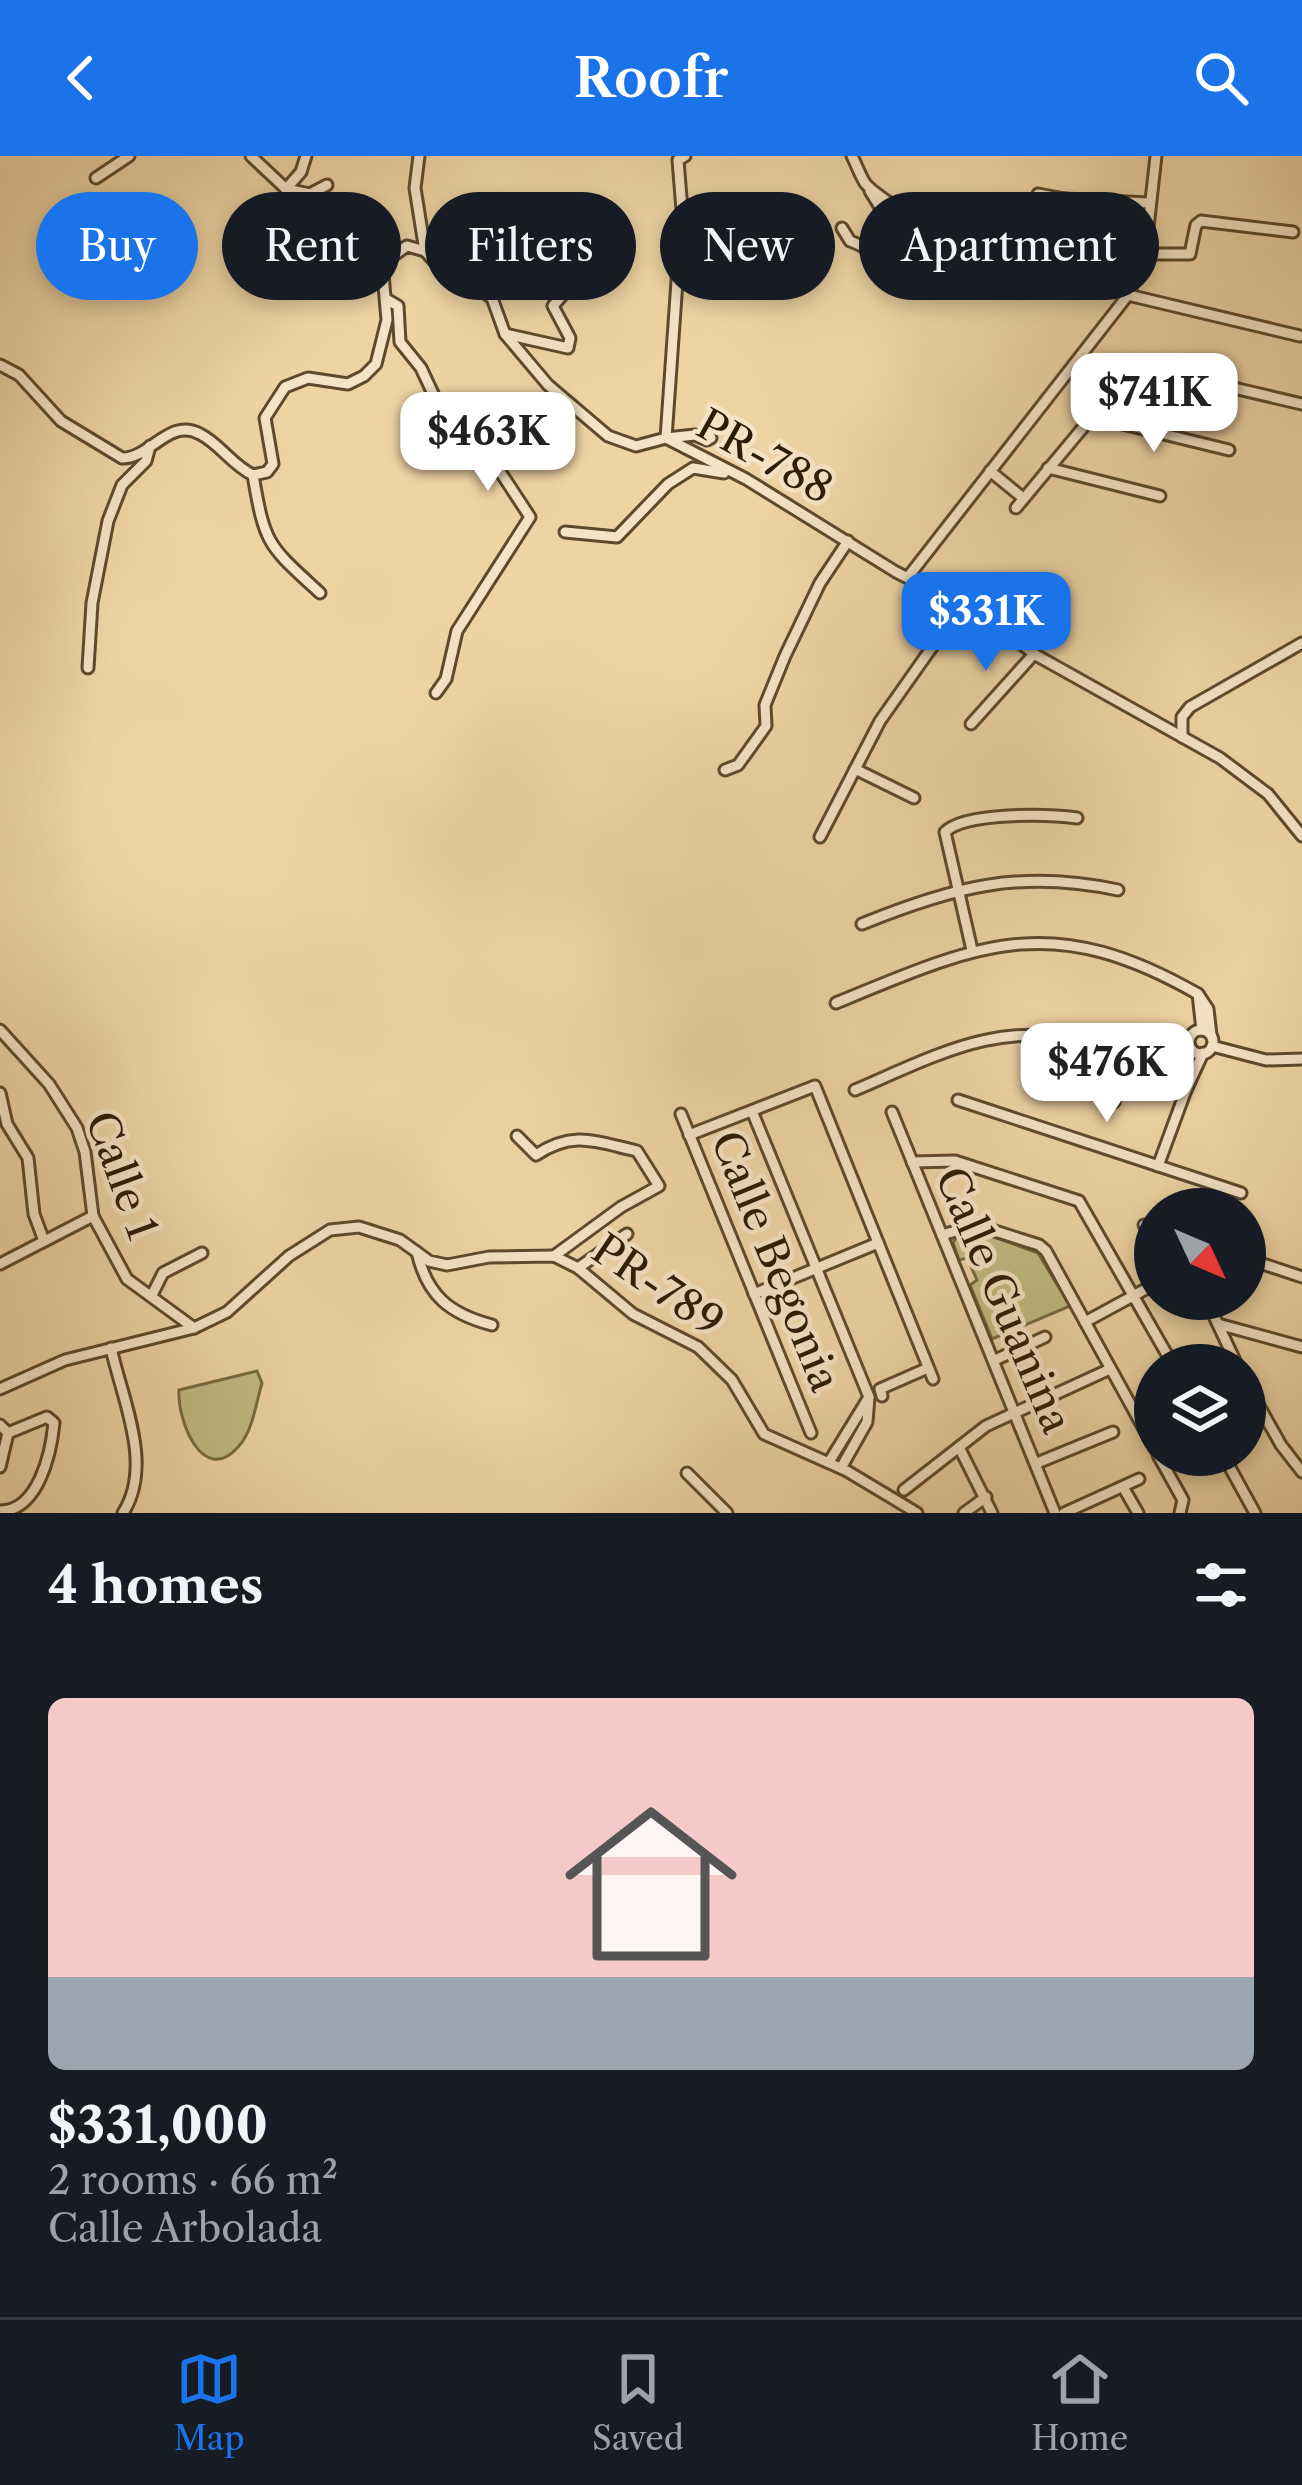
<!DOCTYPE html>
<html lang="en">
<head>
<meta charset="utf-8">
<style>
  body { margin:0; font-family:"Libre Caslon Text",serif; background:#242831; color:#f1f3f6; height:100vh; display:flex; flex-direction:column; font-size:45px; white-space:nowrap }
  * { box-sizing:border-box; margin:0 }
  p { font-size:39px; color:#9ea1a6 }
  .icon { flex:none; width:66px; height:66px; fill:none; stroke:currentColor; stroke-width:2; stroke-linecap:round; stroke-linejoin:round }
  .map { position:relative; height:1357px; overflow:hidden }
  .panel { display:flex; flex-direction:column; background:#171b24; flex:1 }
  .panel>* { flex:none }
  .hud { position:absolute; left:36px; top:36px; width:1230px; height:108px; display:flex; gap:24px }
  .needle { width:78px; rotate:134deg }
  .controls { position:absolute; left:1134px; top:1032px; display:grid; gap:24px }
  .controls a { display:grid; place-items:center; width:132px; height:132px; border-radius:50%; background:#171b24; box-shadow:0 6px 18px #0003; font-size:60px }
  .price { position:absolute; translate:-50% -102px; padding:0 27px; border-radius:24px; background:#fff; color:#222; font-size:39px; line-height:78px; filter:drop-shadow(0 3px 6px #0008) }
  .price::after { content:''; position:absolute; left:50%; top:72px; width:36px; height:27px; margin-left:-18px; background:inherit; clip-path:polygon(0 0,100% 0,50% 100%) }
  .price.active { background:#1a73e8; color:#fff }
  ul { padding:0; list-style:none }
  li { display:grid; align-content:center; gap:24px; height:636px; padding:0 48px }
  li span { display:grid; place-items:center; height:372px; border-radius:18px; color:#555 }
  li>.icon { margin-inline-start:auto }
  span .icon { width:216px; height:216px; fill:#fffc; stroke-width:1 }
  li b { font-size:51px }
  h2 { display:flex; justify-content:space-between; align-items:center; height:144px; padding:0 48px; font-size:51px }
  .pill { padding:0 42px; border-radius:54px; background:#171b24; box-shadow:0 6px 18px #0003; font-size:42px; line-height:108px }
  .pill.active { background:#1a73e8; color:#fff }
  header { display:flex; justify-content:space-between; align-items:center; height:156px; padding:0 48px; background:#1a73e8; color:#fff; font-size:54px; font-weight:600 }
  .tabs { display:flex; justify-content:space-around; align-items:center; height:168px; border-top:3px solid #363941; background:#171b24; font-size:33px; color:#9ea1a6 }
  .tabs a { display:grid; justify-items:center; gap:6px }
  .tabs .active { color:#1a73e8 }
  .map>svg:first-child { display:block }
  .green { fill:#c0bb81; stroke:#766c42; stroke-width:3 }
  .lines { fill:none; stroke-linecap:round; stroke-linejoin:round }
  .minor-casing { stroke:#5d4a2c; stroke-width:15 }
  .minor { stroke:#f4e3c4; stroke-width:9 }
  .labels { text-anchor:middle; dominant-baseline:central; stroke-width:9; stroke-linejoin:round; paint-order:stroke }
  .street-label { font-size:42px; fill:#2d1c04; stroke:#f4e3c4 }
</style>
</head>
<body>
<header><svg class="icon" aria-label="back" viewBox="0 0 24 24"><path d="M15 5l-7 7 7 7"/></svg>Roofr<svg class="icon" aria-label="search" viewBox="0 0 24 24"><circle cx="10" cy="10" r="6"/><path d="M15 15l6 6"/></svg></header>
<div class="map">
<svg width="1302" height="1357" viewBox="0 0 1302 1357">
  <rect width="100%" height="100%" fill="#eed4a5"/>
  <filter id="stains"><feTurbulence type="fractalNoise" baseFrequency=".00167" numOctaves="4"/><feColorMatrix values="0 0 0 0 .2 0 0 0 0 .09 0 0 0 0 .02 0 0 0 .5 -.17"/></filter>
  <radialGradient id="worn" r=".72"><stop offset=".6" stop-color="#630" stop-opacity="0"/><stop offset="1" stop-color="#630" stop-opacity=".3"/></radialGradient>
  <!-- green -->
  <g class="green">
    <polygon points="980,1076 1038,1097 1070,1150 992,1183 970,1129 977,1124 967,1102 959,1104 953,1087 958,1079"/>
    <path d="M257,1215L262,1227C256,1247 253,1274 239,1290C203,1332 177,1264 179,1234Z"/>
  </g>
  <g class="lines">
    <!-- minor casing -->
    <g class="minor-casing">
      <g id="minor">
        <polyline points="251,0 286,33 310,38 327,29"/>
        <polyline points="419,0 415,32 425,95"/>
        <polyline points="685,0 678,4 682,54 666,282 695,279 707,284 711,282 709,279"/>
        <polyline points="96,22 129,0"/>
        <polyline points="286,33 301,16 306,0"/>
        <polyline points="870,35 883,56"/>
        <polyline points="1038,38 1065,43 1149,47"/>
        <path d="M842,72L850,85C871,92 890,110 912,113C959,75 883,50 865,27C860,19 856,8 852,0"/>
        <path d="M1012,87C1026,64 1045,71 1065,43"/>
        <polyline points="1145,98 1190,98 1196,69 1201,65 1293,76"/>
        <polyline points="1128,139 1300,180"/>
        <polyline points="386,143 398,150 400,186 421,212 435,242 482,288 530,361 457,475 446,523 436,537"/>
        <polyline points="505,178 568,192 570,182 553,150 565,136"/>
        <path d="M0,209L19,219L61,265L122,302C150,303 169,261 200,278C220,288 232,309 253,319L267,316L273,308L265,262L285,231L308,222L348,228L364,220L376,208L387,164L383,118L390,102L407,90L425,95L450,123L479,133L492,142L505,178L548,229L608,280L636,290L666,282L746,323L896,416L994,466L1034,498L1220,602L1268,638L1302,680"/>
        <polyline points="1090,260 1229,294"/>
        <polyline points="1048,312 1160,340"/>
        <polyline points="990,315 1023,342"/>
        <path d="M253,319C265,390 268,389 320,437"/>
        <polyline points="1016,352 1135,209 1302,248"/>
        <polyline points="565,376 617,381 668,328 693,312 724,317"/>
        <polyline points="908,421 1128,139 1145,98 1156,0"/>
        <polyline points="88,512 92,447 108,365 122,329 146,305 150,290"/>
        <polyline points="971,568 1034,498"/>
        <polyline points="1182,581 1182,561 1190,551 1302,487"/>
        <polyline points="855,613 914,642"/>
        <polyline points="725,614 738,609 766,570 765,549 785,500 820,427 848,385"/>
        <polyline points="820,681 880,565 961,450"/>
        <path d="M862,768C953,731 1020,713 1118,734"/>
        <path d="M972,794L945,676C965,656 1048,658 1077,662"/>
        <path d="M836,847C981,787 1051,754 1198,838"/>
        <polyline points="0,874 49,928 77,972 85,996 93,1060 127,1123 194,1172"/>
        <polyline points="1202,874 1198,838 1208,853 1211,879"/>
        <circle cx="1201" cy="886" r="12"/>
        <polyline points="1212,890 1266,904 1302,903"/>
        <polyline points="1192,894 1181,921 1186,934 1203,897"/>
        <polyline points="1053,924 1066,883"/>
        <path d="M855,934C935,900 1005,860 1094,889C1126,900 1155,919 1186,934L1158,1010"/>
        <polyline points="0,937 7,968 28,1002 34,1058 44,1085"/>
        <polyline points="958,944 1241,1037"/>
        <polyline points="1114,946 1128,904"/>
        <polyline points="752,955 869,1241 867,1266 841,1312"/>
        <polyline points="892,956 1055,1357"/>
        <polyline points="681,958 811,1277"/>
        <polyline points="689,979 815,930 933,1223"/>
        <path d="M517,980L536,999C574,974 596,986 637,995L659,1030L621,1051L554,1100"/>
        <polyline points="912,1006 955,1005 1079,1045 1173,1209"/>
        <polyline points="1144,1069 1155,1073"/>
        <polyline points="942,1079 976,1069 1039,1089 1046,1095 1155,1293"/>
        <path d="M417,1096C427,1140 450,1158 492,1169"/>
        <polyline points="1245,1102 1302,1121"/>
        <polyline points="0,1108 93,1060"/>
        <polyline points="578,1112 627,1078"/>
        <polyline points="754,1138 878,1087"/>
        <polyline points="152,1139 163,1117 202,1097"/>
        <polyline points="1206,1143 1237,1209"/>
        <polyline points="1085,1166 1155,1128"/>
        <polyline points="1218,1168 1302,1191"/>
        <path d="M111,1192C122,1243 154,1309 123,1357"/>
        <polyline points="995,1204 1045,1181"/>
        <polyline points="1245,1225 1281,1289 1302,1316"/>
        <polyline points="0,1233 65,1204 194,1172 227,1156 289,1100 330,1074 359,1071 400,1084 429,1105 447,1109 489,1101 554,1100 578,1112 633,1158 698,1191 732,1224 764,1278 847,1315 917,1357"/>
        <polyline points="882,1240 880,1233 928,1212"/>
        <polyline points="0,1269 8,1277 0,1311"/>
        <polyline points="959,1291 992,1357"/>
        <polyline points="1158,1299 1183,1344 1180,1357"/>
        <polyline points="1223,1299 1255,1357"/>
        <polyline points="829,1306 869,1241"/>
        <polyline points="1037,1307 1113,1276"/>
        <polyline points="687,1317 727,1357"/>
        <polyline points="1123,1331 1138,1357"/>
        <polyline points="904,1334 986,1270 1110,1213"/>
        <path d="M0,1355C38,1355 51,1298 54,1267L47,1261L8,1277"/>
        <polyline points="964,1357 986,1341"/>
        <polyline points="1064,1357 1139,1323"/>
      </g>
    </g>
    <!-- minor -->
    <use href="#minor" class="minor"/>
  </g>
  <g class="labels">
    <!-- street labels -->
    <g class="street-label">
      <text transform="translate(765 300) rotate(29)">PR-788</text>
      <text transform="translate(122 1019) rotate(70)">Calle 1</text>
      <text transform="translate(776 1105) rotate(68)">Calle Begonia</text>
      <text transform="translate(658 1129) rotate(34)">PR-789</text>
      <text transform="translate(1004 1144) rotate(67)">Calle Guanina</text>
    </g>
  </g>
  <rect width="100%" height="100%" filter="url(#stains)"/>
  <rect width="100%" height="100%" fill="url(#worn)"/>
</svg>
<div class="controls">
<a><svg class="needle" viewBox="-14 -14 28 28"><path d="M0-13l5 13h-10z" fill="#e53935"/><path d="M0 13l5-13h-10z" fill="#9ea1a6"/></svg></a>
<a><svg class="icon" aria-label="layers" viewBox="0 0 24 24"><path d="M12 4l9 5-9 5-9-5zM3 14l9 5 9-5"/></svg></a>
</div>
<b class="price" style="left:1154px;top:299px">$741K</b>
<b class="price" style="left:488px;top:338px">$463K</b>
<b class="price active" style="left:986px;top:518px">$331K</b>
<b class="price" style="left:1107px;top:969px">$476K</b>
<div class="hud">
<a class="pill active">Buy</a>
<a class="pill">Rent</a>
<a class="pill">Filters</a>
<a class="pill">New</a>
<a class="pill">Apartment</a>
</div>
</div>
<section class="panel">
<h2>4 homes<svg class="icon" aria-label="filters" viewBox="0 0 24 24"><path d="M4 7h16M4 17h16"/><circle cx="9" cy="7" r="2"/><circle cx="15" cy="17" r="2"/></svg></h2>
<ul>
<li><span style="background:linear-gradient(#f6c9c9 75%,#9aa5b1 0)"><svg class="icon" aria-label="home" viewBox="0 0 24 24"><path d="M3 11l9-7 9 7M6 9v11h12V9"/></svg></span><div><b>$331,000</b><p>2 rooms · 66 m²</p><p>Calle Arbolada</p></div></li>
</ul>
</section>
<nav class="tabs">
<a class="active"><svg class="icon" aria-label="map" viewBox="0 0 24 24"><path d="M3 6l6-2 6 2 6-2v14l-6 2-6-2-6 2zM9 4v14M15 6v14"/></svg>Map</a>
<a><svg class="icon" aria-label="saved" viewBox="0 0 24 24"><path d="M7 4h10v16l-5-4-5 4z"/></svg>Saved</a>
<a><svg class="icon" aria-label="home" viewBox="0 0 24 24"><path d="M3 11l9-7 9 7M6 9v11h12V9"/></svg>Home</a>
</nav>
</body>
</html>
